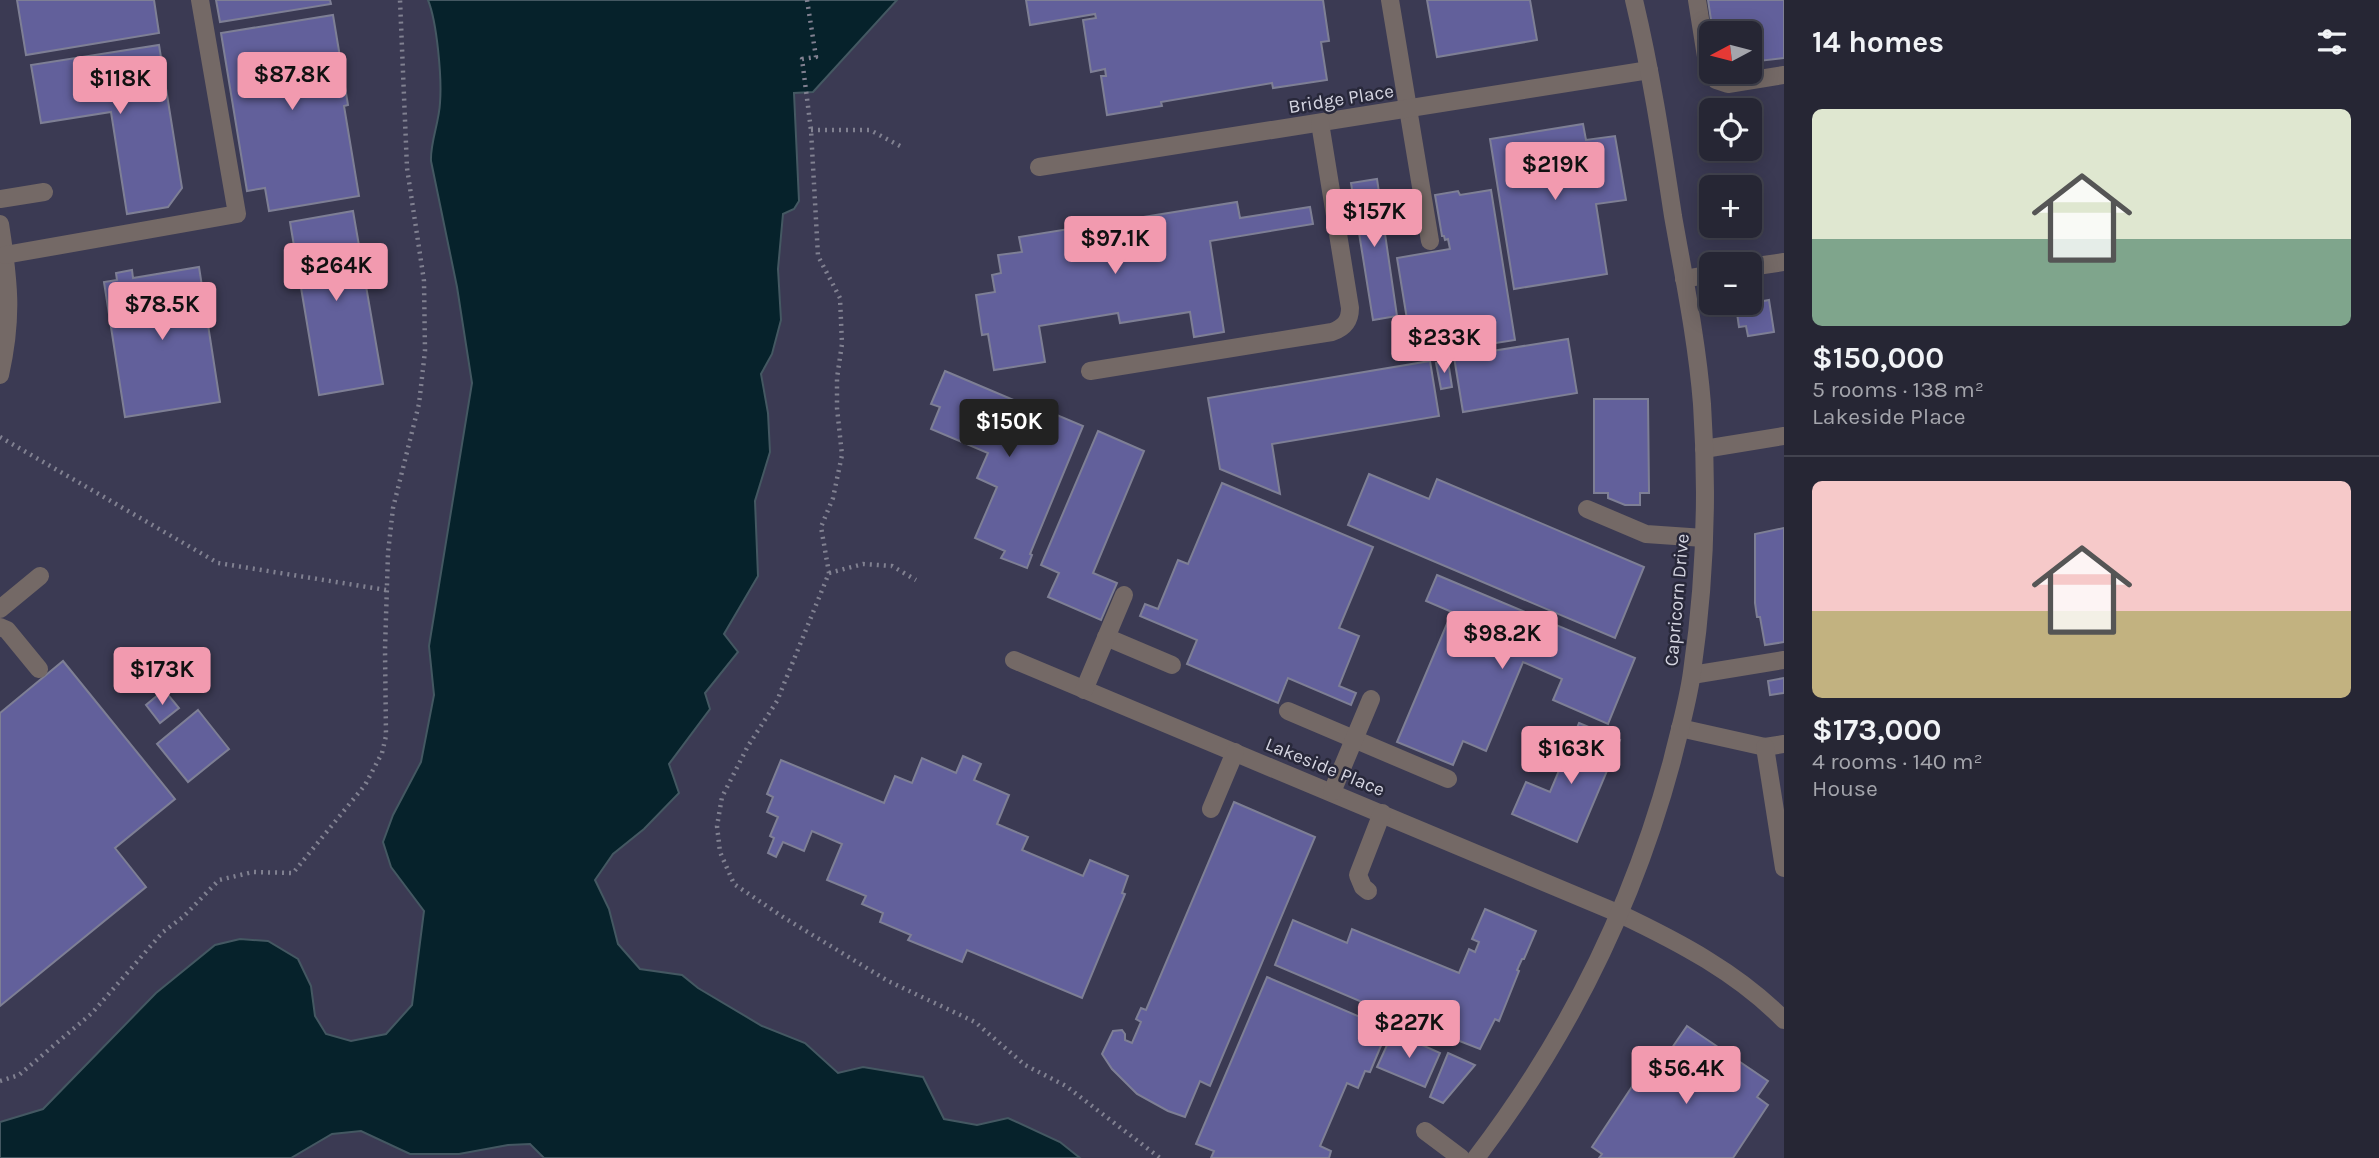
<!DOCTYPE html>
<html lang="en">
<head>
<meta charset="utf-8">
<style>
  body { margin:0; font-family:Karla,sans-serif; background:#323240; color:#f1f3f6; height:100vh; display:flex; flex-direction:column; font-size:26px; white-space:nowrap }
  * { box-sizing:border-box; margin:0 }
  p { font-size:23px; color:#a4a5ac }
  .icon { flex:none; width:38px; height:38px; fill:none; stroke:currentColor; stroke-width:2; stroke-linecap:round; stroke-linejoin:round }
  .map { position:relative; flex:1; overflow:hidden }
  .side { display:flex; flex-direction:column; background:#262634; width:595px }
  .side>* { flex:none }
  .needle { width:46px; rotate:263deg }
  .buttons { position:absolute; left:1699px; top:21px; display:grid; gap:14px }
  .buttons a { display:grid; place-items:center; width:63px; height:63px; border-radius:10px; background:#262634; box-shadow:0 4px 18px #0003,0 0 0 2px #42434f; font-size:35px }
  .price { position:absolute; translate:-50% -60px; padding:0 16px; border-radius:7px; background:#f29aaf; color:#111; font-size:23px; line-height:46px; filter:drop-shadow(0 2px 4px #0008) }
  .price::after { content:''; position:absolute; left:50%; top:42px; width:21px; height:16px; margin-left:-10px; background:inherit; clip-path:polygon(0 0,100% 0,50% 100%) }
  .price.current { background:#222; color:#fff }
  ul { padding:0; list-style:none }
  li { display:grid; align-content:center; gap:14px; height:371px; padding:0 28px }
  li+li { border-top:2px solid #42434f }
  li span { display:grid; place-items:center; height:217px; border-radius:10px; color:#555 }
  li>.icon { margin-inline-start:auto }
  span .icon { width:126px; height:126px; fill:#fffc; stroke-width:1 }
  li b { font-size:30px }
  h2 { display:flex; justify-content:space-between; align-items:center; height:84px; padding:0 28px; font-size:30px }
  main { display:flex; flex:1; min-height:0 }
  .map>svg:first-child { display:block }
  .built { fill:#3b3a53; fill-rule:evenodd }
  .water { fill:#06222b; stroke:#445862; stroke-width:2 }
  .building { fill:#62609b; stroke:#7e7f95; stroke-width:2 }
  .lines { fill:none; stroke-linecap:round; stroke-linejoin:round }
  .path { stroke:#818191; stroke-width:4.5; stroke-dasharray:2 5; stroke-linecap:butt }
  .minor { stroke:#746966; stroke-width:18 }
  .labels { text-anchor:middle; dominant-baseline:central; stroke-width:5; stroke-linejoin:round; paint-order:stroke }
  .street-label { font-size:19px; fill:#d5d5e1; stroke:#28283a }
</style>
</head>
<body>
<main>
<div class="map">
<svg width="1784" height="1158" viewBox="0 0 1784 1158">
  <rect width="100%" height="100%" fill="#323245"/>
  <!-- built -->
  <path class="built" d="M0,0H1784V1158H0ZM1712,33H1750V72H1712ZM1712,110H1750V149H1712ZM1712,187H1750V226H1712ZM1712,264H1750V303H1712Z"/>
  <!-- water -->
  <path class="water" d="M428,0H897L813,92L794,93L799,201L794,209L783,214L778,269L781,320L772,354L761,374L768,413L770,452L755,501L758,576L724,634L738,652L705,693L710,709L669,764L679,793L644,829L613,854L595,880L609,909L618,944L640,969L682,975L698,988L762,1026L805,1043L838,1073L863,1067L923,1077L944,1119L977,1125L1008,1118L1060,1142L1080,1158H544L530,1144L508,1145L459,1154H410L361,1131L332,1134L291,1158H0V1122L43,1109L156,993L215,945L240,939L268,941L298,959L311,986L315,1016L326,1034L351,1041L386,1034L412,1005L424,911L391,867L383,842L393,815L421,762L434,695L429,646L472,383L457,287L431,161C430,143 439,123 440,103C442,78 437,22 428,0Z"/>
  <!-- building -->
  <g class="building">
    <polygon points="17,0 154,0 159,33 26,55"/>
    <polygon points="216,0 330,0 331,4 220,22"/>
    <polygon points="1026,0 1323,0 1329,41 1321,42 1327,80 1273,88 1272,83 1161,102 1162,106 1107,115 1101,76 1106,76 1105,69 1091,72 1083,20 1096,18 1095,14 1030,25"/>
    <polygon points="1427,0 1530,0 1537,40 1437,57"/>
    <polygon points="1708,0 1784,0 1784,58 1750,62 1750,33 1713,33"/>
    <polygon points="333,15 348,105 344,106 359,196 269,211 265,188 247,191 221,33"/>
    <polygon points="159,45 182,188 168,207 127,214 111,112 41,123 31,65"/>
    <polygon points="1583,124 1586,140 1615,136 1626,200 1596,204 1607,274 1514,289 1490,139"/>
    <polygon points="1377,179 1397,316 1373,320 1351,183"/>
    <polygon points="1491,190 1515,340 1413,356 1397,258 1450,249 1448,239 1445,240 1444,236 1442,236 1435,195 1458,191 1460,195"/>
    <polygon points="1237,202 1240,218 1310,207 1313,224 1210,241 1224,332 1194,337 1190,312 1120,323 1118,313 1039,326 1045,362 994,370 988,334 982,335 976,295 995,292 992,275 1001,273 998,255 1022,252 1019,237"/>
    <polygon points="353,211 383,384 319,395 290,222"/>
    <polygon points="199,267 220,402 125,417 104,282 117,280 116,273 132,270 133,278"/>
    <polygon points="1769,300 1774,332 1748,336 1746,326 1739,327 1736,306"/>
    <polygon points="1568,339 1577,393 1463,412 1454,357"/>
    <polygon points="1430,361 1439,416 1272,444 1280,494 1220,469 1208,398"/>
    <polygon points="1448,361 1452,387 1441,389 1436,363"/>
    <polygon points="945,371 1030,407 1031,404 1083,426 1030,554 1032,555 1027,568 1001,558 1005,551 975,538 997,487 977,478 988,453 931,429 940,407 931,404"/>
    <polygon points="1594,399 1648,399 1649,493 1640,493 1640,505 1625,505 1608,498 1608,493 1594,493"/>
    <polygon points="1098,431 1144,451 1093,573 1117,583 1101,620 1048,597 1059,573 1041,565"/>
    <polygon points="1369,474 1429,499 1437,479 1644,567 1615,638 1348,525"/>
    <polygon points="1222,483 1373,547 1339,628 1359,636 1339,686 1356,693 1351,705 1288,678 1278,703 1187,664 1197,640 1140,616 1145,604 1158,609 1178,560 1188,564"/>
    <polygon points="1784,528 1784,642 1765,645 1760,617 1757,617 1755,603 1755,534"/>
    <polygon points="1437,575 1635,658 1608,724 1553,700 1562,679 1523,662 1486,751 1463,741 1453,765 1397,742 1452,612 1426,601"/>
    <polygon points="63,661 175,799 115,848 146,887 0,1006 0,713"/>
    <polygon points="1784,678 1784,693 1770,695 1768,681"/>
    <polygon points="164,690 179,708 160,723 146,705"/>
    <polygon points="198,710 229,749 188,782 157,744"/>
    <polygon points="1579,723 1620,740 1577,842 1512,814 1526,782 1550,792"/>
    <polygon points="963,756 981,764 974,780 1009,795 997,824 1028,837 1022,850 1083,876 1090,860 1128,876 1122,893 1125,894 1082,998 967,950 962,962 908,940 911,935 880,922 883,913 862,904 866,896 827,880 842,844 812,831 804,851 783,842 776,857 768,853 774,838 770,836 778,817 767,812 773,797 767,794 781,760 884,803 895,776 912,783 922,758 956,773"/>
    <polygon points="1234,802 1315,837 1210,1086 1200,1081 1185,1117 1168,1111 1137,1094 1112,1069 1102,1054 1113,1031 1122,1030 1125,1034 1125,1040 1132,1043 1141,1022 1136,1019 1141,1008 1146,1010"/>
    <polygon points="1485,909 1536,931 1524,959 1522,959 1517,970 1519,971 1499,1021 1495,1019 1480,1049 1457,1040 1456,1042 1275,965 1293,920 1347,943 1352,929 1459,973 1469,949 1475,952 1479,942 1472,939"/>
    <polygon points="1267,977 1388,1029 1370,1072 1365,1071 1358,1088 1347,1083 1320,1146 1331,1151 1329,1158 1211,1158 1214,1151 1196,1144"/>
    <polygon points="1687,1026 1768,1081 1757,1097 1768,1105 1733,1158 1599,1158 1602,1154 1592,1147 1653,1055 1663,1061"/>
    <polygon points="1393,1032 1440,1053 1425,1087 1377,1067"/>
    <polygon points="1448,1053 1475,1065 1443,1103 1430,1097"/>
  </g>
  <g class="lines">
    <!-- path -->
    <g class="path">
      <polyline points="807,0 816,57 802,59 811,130 818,256 840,298 842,344 837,378 837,408 842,455 833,498 821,527 829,573 777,701 748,746 722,797 717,826 720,852 734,884 783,917 888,981 975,1022 1025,1065 1066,1086 1160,1158"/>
      <polyline points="811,130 870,130 900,146"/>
      <polyline points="0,437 218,563 386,590"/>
      <polyline points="829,573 863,564 892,566 916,580"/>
      <polyline points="0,1081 19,1075 92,1013 163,932 183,917 219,880 253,872 293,873 365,785 382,753 386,736 385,649 388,553 393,508 419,404 425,351 424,281 407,168 400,0"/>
    </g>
    <!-- minor -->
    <g class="minor">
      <polyline points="1390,0 1430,241"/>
      <polyline points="1697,0 1708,69 1716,80 1728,84 1784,75"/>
      <polyline points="1039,167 1649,70"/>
      <polyline points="0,199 44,192"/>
      <path d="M0,224C9,282 13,317 0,375"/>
      <polyline points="5,255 237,214 200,0"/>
      <polyline points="1750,267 1784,262"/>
      <polyline points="1684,279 1712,274"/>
      <path d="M1090,371L1332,332C1344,328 1350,321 1350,308L1320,123"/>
      <polyline points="1704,449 1784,436"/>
      <polyline points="1587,509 1646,534 1704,538"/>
      <polyline points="0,609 40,576"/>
      <polyline points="0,627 7,630 39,669"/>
      <polyline points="1106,637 1172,665"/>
      <path d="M1014,660L1620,914C1679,942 1738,973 1784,1020"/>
      <polyline points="1692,675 1784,660"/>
      <polyline points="1084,690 1124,595"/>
      <polyline points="1288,711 1448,779"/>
      <polyline points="1680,728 1765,747 1784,744"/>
      <polyline points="1765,747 1784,868"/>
      <polyline points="1332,792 1371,699"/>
      <polyline points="1211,809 1235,752"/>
      <polyline points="1368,891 1363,887 1358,875 1382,813"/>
      <polyline points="1425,1131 1461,1158"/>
      <path d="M1476,1158C1567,1039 1633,906 1672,761C1679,732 1688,702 1692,672C1705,583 1708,493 1702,404C1697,341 1684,278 1673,216C1662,144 1651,71 1634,0"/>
    </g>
  </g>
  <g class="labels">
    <!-- street labels -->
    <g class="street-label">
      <text transform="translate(1341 99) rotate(-9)">Bridge Place</text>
      <text transform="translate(1677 600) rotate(-85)">Capricorn Drive</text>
      <text transform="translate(1325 767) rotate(22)">Lakeside Place</text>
    </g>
  </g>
</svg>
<div class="buttons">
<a><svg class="needle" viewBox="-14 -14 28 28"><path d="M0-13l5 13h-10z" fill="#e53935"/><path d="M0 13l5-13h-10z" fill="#a4a5ac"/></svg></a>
<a><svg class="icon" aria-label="locate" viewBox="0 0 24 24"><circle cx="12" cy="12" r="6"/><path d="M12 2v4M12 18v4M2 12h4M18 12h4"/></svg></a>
<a>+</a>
<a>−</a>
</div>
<b class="price" style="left:292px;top:112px">$87.8K</b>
<b class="price" style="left:120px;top:116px">$118K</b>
<b class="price" style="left:1555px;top:202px">$219K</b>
<b class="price" style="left:1374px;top:249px">$157K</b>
<b class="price" style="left:1115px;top:276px">$97.1K</b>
<b class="price" style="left:336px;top:303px">$264K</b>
<b class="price" style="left:162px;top:342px">$78.5K</b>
<b class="price" style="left:1444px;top:375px">$233K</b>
<b class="price current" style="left:1009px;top:459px">$150K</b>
<b class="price" style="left:1502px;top:671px">$98.2K</b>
<b class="price" style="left:162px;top:707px">$173K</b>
<b class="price" style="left:1571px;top:786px">$163K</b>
<b class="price" style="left:1409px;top:1060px">$227K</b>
<b class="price" style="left:1686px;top:1106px">$56.4K</b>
</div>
<section class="side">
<h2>14 homes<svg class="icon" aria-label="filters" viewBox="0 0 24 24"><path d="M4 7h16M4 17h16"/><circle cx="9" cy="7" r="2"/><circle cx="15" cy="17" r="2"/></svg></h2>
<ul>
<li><span style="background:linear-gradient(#dfe7d0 60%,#7fa58c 0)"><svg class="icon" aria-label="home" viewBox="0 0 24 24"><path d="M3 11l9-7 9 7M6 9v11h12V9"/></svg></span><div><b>$150,000</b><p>5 rooms · 138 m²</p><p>Lakeside Place</p></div></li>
<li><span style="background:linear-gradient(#f6c9c9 60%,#c2b280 0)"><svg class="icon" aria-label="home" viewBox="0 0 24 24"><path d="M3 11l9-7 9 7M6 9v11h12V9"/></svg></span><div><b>$173,000</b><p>4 rooms · 140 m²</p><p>House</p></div></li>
</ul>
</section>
</main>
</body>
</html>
